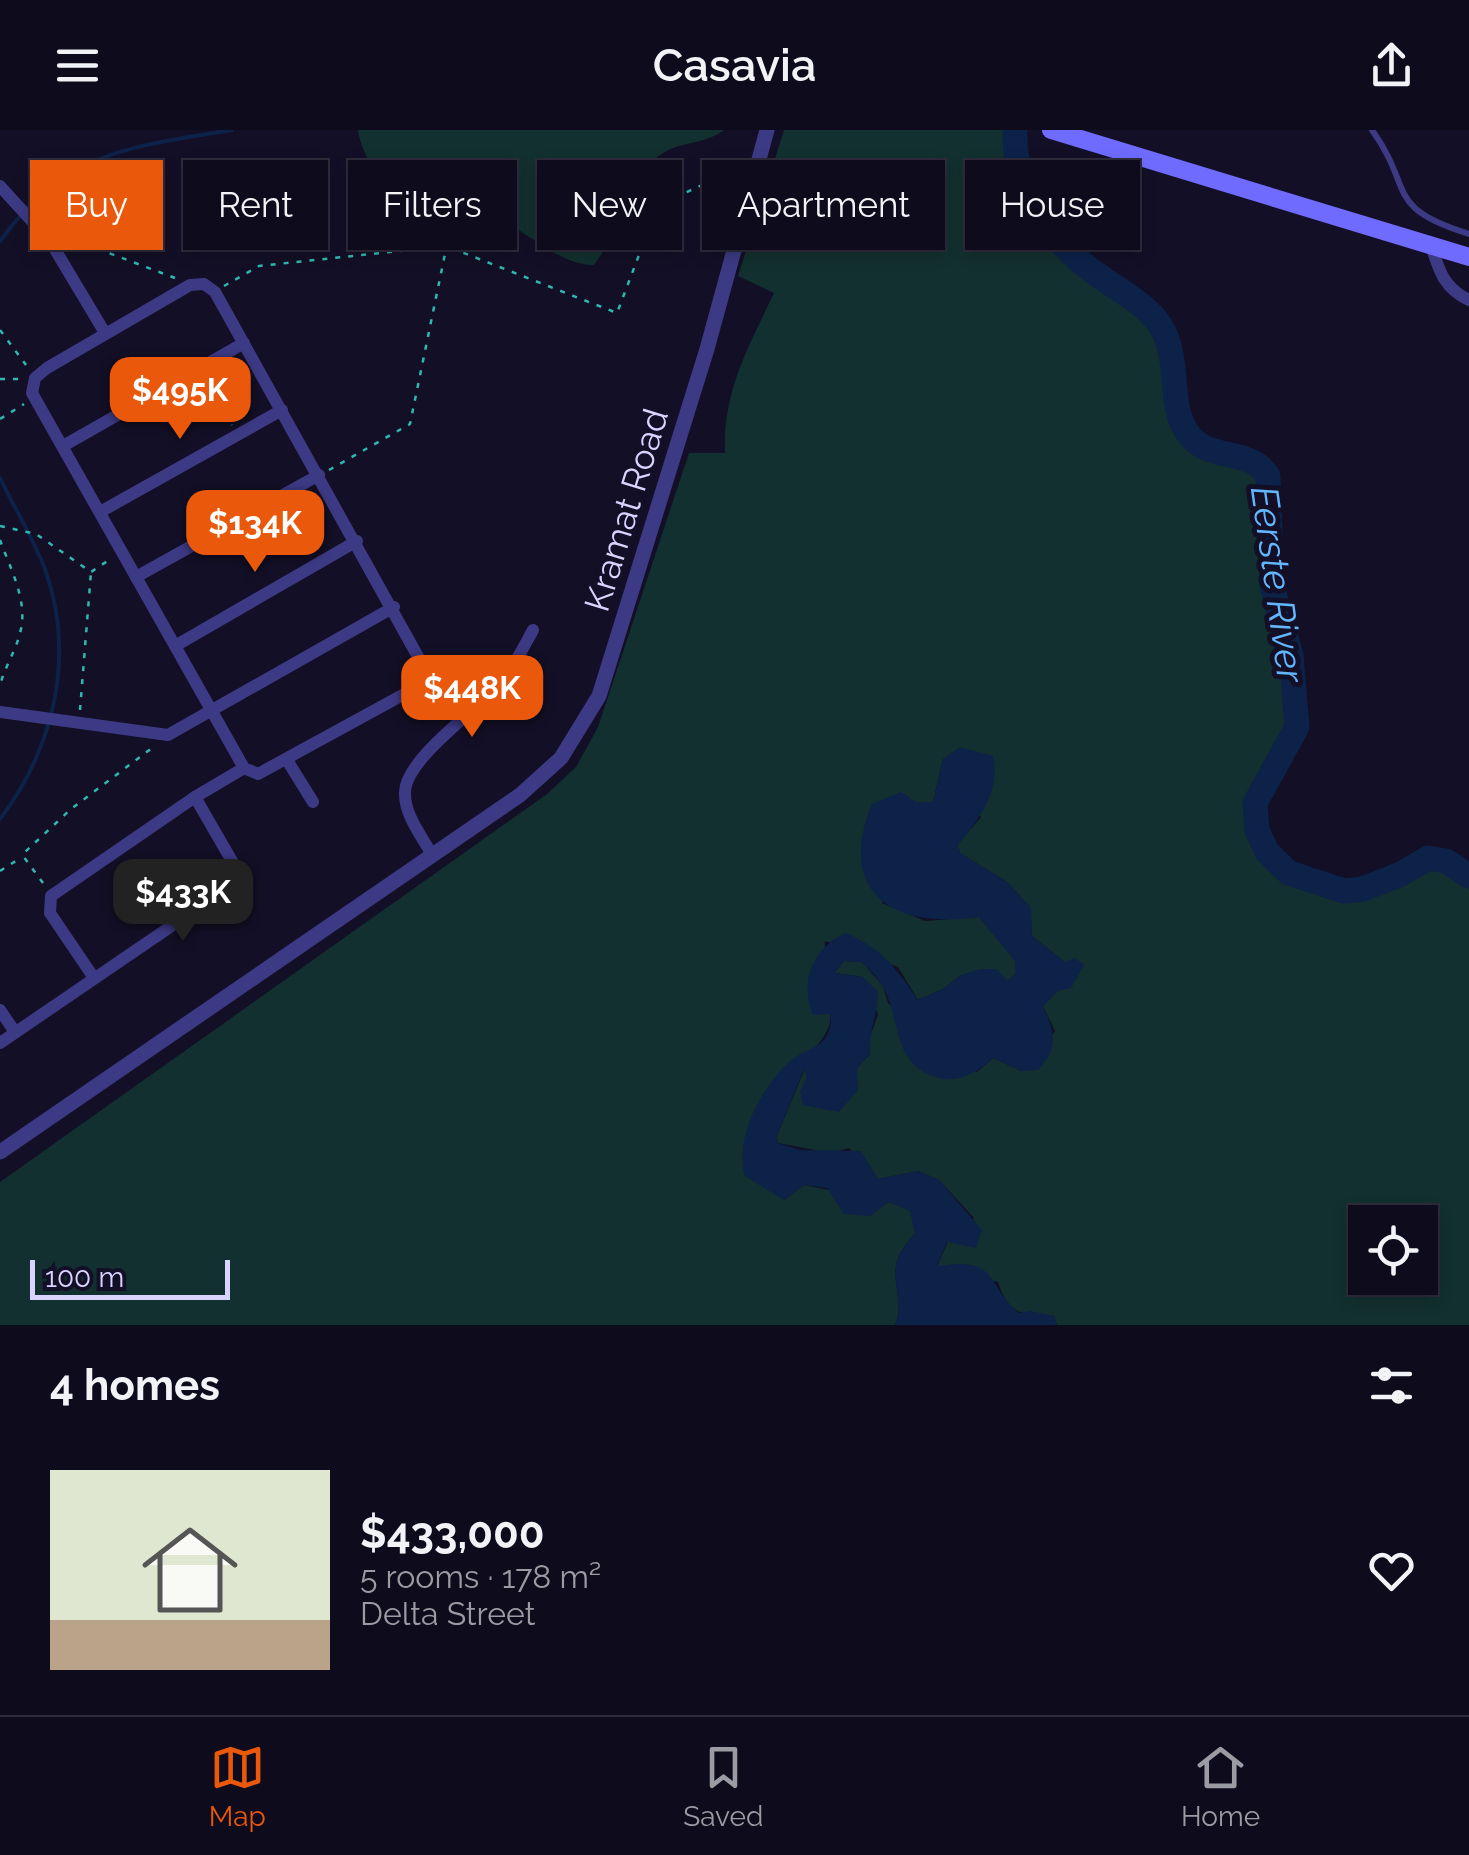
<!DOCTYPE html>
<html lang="en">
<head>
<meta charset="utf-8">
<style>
  body { margin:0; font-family:Raleway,sans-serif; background:#1c1929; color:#f1f3f6; height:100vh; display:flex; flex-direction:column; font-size:38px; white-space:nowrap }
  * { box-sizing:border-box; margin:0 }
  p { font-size:32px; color:#9b9ba3 }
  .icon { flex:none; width:55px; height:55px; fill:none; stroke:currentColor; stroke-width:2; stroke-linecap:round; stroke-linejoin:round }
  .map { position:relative; height:1195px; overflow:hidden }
  .details { display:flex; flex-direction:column; background:#0e0b1c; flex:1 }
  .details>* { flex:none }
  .banner { position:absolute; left:30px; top:30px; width:1410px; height:90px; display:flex; gap:20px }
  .buttons { position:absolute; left:1348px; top:1075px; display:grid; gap:20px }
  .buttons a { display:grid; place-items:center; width:90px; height:90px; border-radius:0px; background:#0e0b1c; box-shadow:0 5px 15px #0003,0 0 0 2px #2e2b3b; font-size:50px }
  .scale { position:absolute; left:30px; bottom:25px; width:200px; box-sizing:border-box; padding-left:10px; border:5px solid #d9d4ff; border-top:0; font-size:28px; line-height:35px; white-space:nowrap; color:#d9d4ff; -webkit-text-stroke:8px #130f26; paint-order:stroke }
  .price { position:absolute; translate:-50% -85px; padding:0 22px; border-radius:20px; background:#ea580c; color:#fff; font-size:32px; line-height:65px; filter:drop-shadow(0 2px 5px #0008) }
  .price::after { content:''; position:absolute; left:50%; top:60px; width:30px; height:22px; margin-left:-15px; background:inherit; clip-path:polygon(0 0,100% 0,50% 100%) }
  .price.active { background:#222; color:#fff }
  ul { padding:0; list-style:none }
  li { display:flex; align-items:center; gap:30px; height:250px; padding:0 50px }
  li+li { border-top:2px solid #2e2b3b }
  li span { display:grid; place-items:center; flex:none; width:280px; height:200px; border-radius:0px; color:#555 }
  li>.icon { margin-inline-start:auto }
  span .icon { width:120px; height:120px; fill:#fffc; stroke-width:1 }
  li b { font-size:42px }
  h2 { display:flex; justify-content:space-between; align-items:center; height:120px; padding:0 50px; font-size:42px }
  .tag { padding:0 35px; border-radius:0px; background:#0e0b1c; box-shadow:0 5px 15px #0003,0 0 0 2px #2e2b3b; font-size:35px; line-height:90px }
  .tag.active { background:#ea580c; color:#fff }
  header { display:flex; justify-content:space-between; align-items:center; height:130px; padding:0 50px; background:#0e0b1c; font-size:45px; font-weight:600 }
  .menu { display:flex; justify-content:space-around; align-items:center; height:140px; border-top:2px solid #2e2b3b; background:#0e0b1c; font-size:28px; color:#9b9ba3 }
  .menu a { display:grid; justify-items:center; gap:5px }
  .menu .active { color:#ea580c }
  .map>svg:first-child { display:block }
  .green { fill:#12302f; fill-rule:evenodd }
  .water { fill:#0c2248 }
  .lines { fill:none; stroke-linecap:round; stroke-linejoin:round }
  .stream { stroke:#0c2248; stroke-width:4 }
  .river { stroke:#0c2248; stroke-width:25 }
  .path { stroke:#2fb8b0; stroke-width:2.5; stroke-dasharray:5 8; stroke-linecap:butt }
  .service { stroke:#3d3a85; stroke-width:6 }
  .minor { stroke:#3d3a85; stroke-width:12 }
  .tertiary { stroke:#3d3a85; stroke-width:15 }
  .secondary { stroke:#6f6bff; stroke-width:18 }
  .labels { text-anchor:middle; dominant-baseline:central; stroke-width:10; stroke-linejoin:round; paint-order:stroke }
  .street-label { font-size:35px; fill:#d9d4ff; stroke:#130f26 }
  .water-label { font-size:38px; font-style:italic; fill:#62b6ff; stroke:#130f26 }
</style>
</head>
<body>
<header><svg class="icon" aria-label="menu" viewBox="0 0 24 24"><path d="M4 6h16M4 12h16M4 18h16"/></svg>Casavia<svg class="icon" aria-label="share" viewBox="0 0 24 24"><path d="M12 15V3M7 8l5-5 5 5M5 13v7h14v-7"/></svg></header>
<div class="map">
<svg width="1469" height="1195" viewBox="0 0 1469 1195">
  <rect width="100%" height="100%" fill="#130f26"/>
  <!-- green -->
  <g class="green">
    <path d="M358,0H724C706,14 684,11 665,22C625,43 620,102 594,135C556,135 520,95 484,80C454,67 415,73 387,53C373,43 360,17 358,0Z"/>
    <path d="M784,0H1003L1015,3C1014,60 1051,112 1096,144C1118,159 1146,173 1161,196C1182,229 1167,277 1190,306C1210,332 1250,317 1268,346L1272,456L1291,525L1297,597L1255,673L1257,700L1267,722L1290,743L1344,761L1363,759L1401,744L1428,728L1446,731L1469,746V1195H1057L1054,1186C1022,1184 1009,1186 998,1152L937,1137L948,1111L974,1088L939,1050L918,1041L878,1049L849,1018L831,1023L778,1013L776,1008L805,938L807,947L857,938L870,924L869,910L878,884L863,847L834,843L844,831L862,832L883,856L888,873L977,942L993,928L1021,941L1055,901L1043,876L1058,861L1065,832L1032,806L1030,777L1007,752L960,723L957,715L981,687L943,629L933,672L915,673L882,773L925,791L979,787L1016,831L1015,844L1008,851L961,845L943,859L918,870L898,837L825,811L822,883L830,884C835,911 783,946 763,964L784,1070L804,1055L889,1072L911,1081L915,1103C909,1111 900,1121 897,1131C891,1154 905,1173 895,1195H0V1052L547,664L576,637L598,597L689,323H725C722,263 749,216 774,163L738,146ZM1365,1092H1420V1148H1365Z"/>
  </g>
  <!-- water -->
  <path class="water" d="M960,617L993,626C1001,661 979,689 958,715L960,723L1007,752L1031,778L1032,806L1065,832L1075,828L1084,835L1071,858L1058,861L1043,876C1055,902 1059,918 1038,940L1021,941L993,928C976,943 959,954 936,947C891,933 902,891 883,857C879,848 869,840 862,832L844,831L834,843L863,847L878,862C878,884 868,903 870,924L857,938L858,960L839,982L803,975L800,962L807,947L804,939L776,1008L778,1013L800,1020L861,1021L878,1049L918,1041L939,1050L982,1100L976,1118L947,1112L937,1136C1000,1126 984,1153 1019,1183L1030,1181L1054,1186L1057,1195H895C905,1173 891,1154 897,1131C900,1121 909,1111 915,1103L910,1081L889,1072L870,1086L844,1084L827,1058L804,1055L784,1070L745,1046C733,1008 764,952 794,928C802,922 814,919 822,912C829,905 832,894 830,884L813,885C799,852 813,817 846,803C881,818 897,839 918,870L943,859L961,845L980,839H996L1008,851L1015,844V831L979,787C895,800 835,764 872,674L901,662L916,672H933L943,629Z"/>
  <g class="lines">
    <!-- stream -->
    <g class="stream">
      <path d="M0,111C66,21 129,17 232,0"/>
      <path d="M0,348C15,379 33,408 45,439C76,525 54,618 0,689"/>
    </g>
    <!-- river -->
    <path class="river" d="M1015,0C1013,58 1049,110 1094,142C1116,159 1144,172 1160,195C1182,228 1166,275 1189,305C1210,332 1250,317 1268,346L1272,456L1291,525L1297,597L1255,673L1257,700L1267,722L1289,743L1344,761L1363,759L1401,744L1428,728L1446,731L1469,746"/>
    <!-- path -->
    <g class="path">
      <polyline points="61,105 175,148"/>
      <polyline points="224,156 259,136 446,116 617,183 658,75 740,38"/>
      <polyline points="0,200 26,235"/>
      <polyline points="0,249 24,249"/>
      <polyline points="205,250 232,295"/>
      <polyline points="0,289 24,274"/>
      <polyline points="329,340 410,294 446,119"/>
      <polyline points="0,396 36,404 91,442 112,428"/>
      <path d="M0,410C10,438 29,472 20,503C16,520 5,537 0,555"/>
      <polyline points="80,580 91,442"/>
      <polyline points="0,741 22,727"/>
      <polyline points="43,753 23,726 25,722 71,679 156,615"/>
    </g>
    <!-- service -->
    <path class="service" d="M1372,0C1415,60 1383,77 1469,104"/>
    <!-- minor -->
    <g class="minor">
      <polyline points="0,56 50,111 105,203"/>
      <path d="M1431,115C1439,141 1444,158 1469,170"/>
      <polygon points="204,154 215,162 426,541 419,556 258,644 244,638 32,263 35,248 47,238 190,155"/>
      <polyline points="63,316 244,213"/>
      <polyline points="100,382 282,280"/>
      <polyline points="136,447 319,345"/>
      <polyline points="175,516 357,411"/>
      <polyline points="0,582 168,605 394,477"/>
      <polyline points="287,630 313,672"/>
      <path d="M432,725C422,706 404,685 405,662C406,628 478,580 500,553C514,537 523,518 533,500"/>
      <polyline points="94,848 50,783 51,766 195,667 244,638"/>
      <polyline points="0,880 15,902"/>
      <polyline points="0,913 233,754 236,738 195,667"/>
    </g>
    <!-- tertiary -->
    <polyline class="tertiary" points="0,1022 520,665 561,628 599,566 707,219 767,0"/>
    <!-- secondary -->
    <polyline class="secondary" points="1051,0 1469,127"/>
  </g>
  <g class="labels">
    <!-- street labels -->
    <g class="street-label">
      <text transform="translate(626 380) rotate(-73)">Kramat Road</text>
    </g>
    <!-- water labels -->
    <g class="water-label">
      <text transform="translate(1278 454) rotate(82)">Eerste River</text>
    </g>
  </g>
</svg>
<div class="buttons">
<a><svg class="icon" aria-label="locate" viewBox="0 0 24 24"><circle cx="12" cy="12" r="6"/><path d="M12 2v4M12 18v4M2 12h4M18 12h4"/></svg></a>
</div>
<div class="scale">100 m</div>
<b class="price" style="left:180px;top:312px">$495K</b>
<b class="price" style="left:255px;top:445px">$134K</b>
<b class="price" style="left:472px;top:610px">$448K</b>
<b class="price active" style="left:183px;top:814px">$433K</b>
<div class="banner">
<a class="tag active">Buy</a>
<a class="tag">Rent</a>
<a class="tag">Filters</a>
<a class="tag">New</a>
<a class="tag">Apartment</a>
<a class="tag">House</a>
</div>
</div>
<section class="details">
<h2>4 homes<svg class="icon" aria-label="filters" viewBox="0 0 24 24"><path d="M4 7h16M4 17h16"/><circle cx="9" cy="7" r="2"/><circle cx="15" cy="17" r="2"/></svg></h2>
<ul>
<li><span style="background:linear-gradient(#dfe7d0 75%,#b9a48a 0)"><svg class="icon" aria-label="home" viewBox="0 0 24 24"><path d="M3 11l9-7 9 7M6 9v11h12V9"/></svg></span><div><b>$433,000</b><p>5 rooms · 178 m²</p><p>Delta Street</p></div><svg class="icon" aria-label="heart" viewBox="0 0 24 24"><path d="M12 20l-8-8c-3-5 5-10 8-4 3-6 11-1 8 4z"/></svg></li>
</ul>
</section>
<nav class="menu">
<a class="active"><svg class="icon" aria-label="map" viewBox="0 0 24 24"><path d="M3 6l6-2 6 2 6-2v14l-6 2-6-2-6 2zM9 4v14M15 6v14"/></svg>Map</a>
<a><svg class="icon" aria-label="saved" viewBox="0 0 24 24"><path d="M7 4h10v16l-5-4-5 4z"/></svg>Saved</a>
<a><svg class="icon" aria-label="home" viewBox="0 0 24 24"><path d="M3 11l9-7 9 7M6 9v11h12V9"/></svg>Home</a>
</nav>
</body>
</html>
